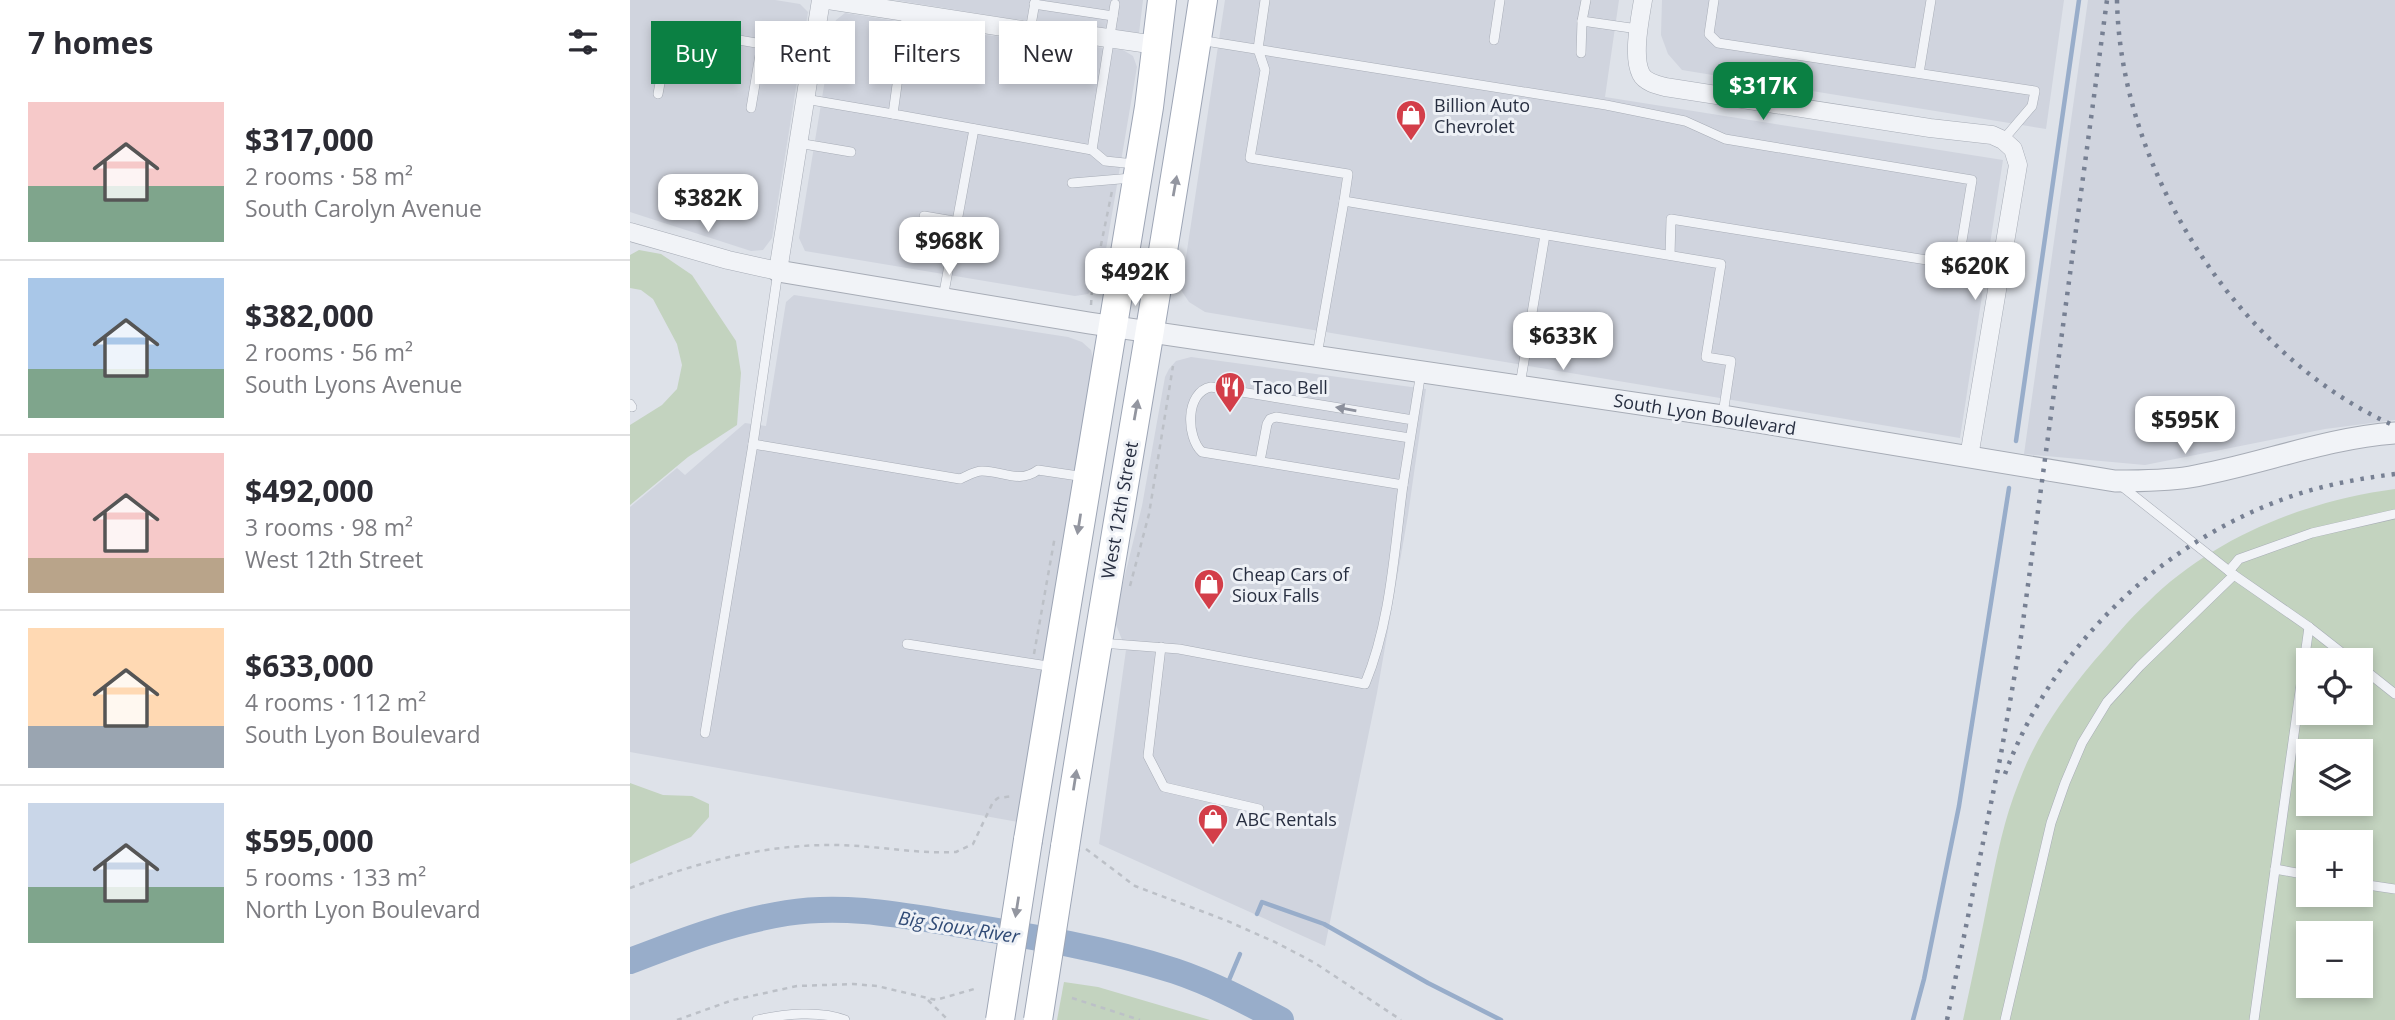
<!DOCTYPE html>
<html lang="en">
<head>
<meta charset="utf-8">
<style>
  body { margin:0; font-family:"Open Sans",sans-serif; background:#f7f7f7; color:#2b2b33; height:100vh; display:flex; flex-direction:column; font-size:26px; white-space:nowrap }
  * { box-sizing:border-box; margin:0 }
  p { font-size:23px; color:#7c7c81 }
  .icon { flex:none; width:38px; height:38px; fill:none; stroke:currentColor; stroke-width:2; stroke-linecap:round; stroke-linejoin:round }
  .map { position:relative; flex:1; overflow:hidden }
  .panel { display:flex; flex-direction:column; background:#fff; width:630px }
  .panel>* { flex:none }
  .banner { position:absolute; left:21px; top:21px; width:665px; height:63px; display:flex; gap:14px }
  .buttons { position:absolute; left:1666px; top:648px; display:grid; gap:14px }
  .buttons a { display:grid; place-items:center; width:77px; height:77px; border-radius:0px; background:#fff; box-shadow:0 4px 10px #0003; font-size:35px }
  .price { position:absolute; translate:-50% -60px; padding:0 16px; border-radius:14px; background:#fff; color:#222; font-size:23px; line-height:46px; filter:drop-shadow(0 2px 4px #0008) }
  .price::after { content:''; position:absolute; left:50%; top:42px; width:21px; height:16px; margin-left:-10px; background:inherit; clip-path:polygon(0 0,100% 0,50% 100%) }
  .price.selected { background:#0b8043; color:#fff }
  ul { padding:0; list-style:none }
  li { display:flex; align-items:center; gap:21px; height:175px; padding:0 28px }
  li+li { border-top:2px solid #e1e1e2 }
  li span { display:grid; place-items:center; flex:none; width:196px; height:140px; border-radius:0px; color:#555 }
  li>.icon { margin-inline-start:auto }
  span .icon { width:84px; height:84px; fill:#fffc; stroke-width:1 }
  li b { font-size:30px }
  h2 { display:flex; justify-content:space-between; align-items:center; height:84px; padding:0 28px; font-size:30px }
  .tag { padding:0 24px; border-radius:0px; background:#fff; box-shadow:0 4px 10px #0003; font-size:24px; line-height:63px }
  .tag.selected { background:#0b8043; color:#fff }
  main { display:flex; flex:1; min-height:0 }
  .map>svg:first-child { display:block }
  .built { fill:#d0d4de }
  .green { fill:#c3d3bf; fill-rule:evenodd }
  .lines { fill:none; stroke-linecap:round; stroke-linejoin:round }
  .stream { stroke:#98adca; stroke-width:4.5 }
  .river { stroke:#98adca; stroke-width:26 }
  .service-casing { stroke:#a7acb6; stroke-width:10 }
  .minor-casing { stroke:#a7acb6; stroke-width:19 }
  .tertiary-casing { stroke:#a7acb6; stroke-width:23 }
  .primary-casing { stroke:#9da5b5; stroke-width:30 }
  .path { stroke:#bcc0c7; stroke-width:2.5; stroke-dasharray:5 5; stroke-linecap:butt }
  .service { stroke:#f1f3f7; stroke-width:9 }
  .minor { stroke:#f1f3f7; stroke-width:18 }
  .tertiary { stroke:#f1f3f7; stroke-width:21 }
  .primary { stroke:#fff; stroke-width:28 }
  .rail { stroke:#778093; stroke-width:4.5; stroke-dasharray:3.5 7; stroke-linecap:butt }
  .primary-bridge-casing { stroke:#9da5b5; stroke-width:30; stroke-linecap:butt }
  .primary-bridge { stroke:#fff; stroke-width:28 }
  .oneway { fill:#9396a0 }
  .oneway2 { fill:#8c909c }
  .labels { text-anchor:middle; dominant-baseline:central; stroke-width:6; stroke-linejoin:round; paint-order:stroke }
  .poi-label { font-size:18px; fill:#272e40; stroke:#eef1f6; text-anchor:start }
  .street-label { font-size:18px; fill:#272e40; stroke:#eef1f6 }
  .water-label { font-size:19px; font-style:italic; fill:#304a75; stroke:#eef1f6 }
</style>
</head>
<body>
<main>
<section class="panel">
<h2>7 homes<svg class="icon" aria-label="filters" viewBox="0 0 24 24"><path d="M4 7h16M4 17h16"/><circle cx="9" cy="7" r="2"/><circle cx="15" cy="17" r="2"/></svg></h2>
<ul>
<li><span style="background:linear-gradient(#f6c9c9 60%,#7fa58c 0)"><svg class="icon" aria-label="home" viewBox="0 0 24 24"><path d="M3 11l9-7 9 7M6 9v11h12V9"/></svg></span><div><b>$317,000</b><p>2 rooms · 58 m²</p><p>South Carolyn Avenue</p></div></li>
<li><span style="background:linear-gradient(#a9c7e8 65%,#7fa58c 0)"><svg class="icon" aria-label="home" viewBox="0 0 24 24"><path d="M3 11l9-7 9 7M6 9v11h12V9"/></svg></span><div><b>$382,000</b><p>2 rooms · 56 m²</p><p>South Lyons Avenue</p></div></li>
<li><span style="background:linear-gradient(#f6c9c9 75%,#b9a48a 0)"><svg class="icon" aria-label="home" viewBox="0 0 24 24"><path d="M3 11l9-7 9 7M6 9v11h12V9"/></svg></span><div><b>$492,000</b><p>3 rooms · 98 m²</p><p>West 12th Street</p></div></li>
<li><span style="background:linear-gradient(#ffd9b3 70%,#9aa5b1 0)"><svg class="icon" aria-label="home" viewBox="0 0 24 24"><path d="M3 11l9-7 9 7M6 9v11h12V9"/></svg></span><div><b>$633,000</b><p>4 rooms · 112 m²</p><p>South Lyon Boulevard</p></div></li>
<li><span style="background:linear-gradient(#c9d6e8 60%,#7fa58c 0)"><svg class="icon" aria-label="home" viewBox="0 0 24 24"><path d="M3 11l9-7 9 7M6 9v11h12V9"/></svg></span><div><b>$595,000</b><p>5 rooms · 133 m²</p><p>North Lyon Boulevard</p></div></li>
</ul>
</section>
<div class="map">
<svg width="1765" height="1020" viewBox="0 0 1765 1020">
  <rect width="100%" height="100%" fill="#dee2e9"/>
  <!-- built -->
  <g class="built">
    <polygon points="0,0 145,0 170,4 178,12 142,238 133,250 121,251 0,212"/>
    <polygon points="264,0 513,0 509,33 383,19"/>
    <polygon points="595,0 989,0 975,97 1373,160 1330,438 575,312 559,302 551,290"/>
    <polygon points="1032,0 1434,0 1416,129 1052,70 1038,54 1031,35"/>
    <polygon points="1458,0 1765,0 1765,420 1695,429 1515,465 1394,454"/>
    <polygon points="215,13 355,35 493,50 503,56 507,67 471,279 458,294 445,296 175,251 169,238 204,25 206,20"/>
    <polygon points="164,295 438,337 452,342 461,350 464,363 388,822 0,752 0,507 47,468 55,475 115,423 136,426 156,302"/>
    <polygon points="561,357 796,389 778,515 747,693 695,946 469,844 496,650 485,622 487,607 512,506 535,377 539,369 546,361"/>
  </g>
  <!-- green -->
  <g class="green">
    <polygon points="9,250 31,254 62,275 106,341 111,373 107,425 58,457 0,505 0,425 32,405 47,389 52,365 47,344 23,299 11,290 0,288 0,255"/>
    <path d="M1765,489V1020H1333C1342,978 1351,937 1359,895C1367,856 1374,819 1389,782C1406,736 1433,698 1464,661C1482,641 1498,620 1518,602C1584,537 1675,501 1765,489ZM1678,660H1731V712H1678ZM1678,751H1731V803H1678ZM1678,842H1731V894H1678ZM1678,933H1731V985H1678Z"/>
    <polygon points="0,783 33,795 62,796 79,804 79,817 61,837 0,864"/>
    <polygon points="434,982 468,987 580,1020 427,1020"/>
  </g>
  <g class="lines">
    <!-- stream -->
    <g class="stream">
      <polyline points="1386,441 1449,0"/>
      <polyline points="627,914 632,902 694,924 798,983 871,1020"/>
      <polyline points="594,992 610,954"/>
      <polyline points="1283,1020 1294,979 1329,806 1379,488"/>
    </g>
    <!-- river -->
    <path class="river" d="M0,961C52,941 101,922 157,913C214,904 270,915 326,924C399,936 474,948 545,971C581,983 617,1002 651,1020"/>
    <!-- service casing -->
    <g class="service-casing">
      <g id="service">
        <polyline points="635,0 628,49 635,70 620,158 718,174 714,201 1091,264 1076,357 1101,361 1093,414"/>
        <polyline points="1084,0 1079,34 1088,43 1405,91 1402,106 1373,140"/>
        <polyline points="404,4 483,16"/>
        <polyline points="277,12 263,114 462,150 475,161 505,164"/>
        <polyline points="952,21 956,0"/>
        <polyline points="400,31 405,2"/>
        <polyline points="569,40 976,105 1055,121 1095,139 1342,180 1328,265 1041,219 1040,255"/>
        <polyline points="864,40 870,0"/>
        <polyline points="951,53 952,21 1008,29"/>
        <polyline points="1289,73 1301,0"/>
        <polyline points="28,94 40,28 183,53"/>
        <polyline points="175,99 263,114"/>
        <polyline points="121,108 132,43"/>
        <polyline points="168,143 221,152"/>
        <polyline points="462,150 485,4"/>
        <polyline points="442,183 502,178"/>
        <polyline points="294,216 359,227"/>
        <polyline points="313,298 344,129"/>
        <polyline points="687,355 714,201"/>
        <polyline points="890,385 915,235"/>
        <polyline points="0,404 2,407"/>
        <path d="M783,420L581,387C555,392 556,437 572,452L773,485L791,372"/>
        <path d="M123,444L330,479C337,476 345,471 352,471C373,471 389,484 408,470L455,477"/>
        <polyline points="630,461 637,424 640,419 646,417 780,438"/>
        <polyline points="1599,571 1609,559 1682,533 1765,514"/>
        <polyline points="1604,575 1679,627 1721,660"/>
        <path d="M471,643L549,649L735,684C761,621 764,552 773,485"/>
        <polyline points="277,644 424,667"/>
        <polyline points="531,647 518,756 534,787 629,809"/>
        <polyline points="1731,667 1765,694"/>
        <polyline points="75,733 123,444 148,271"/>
        <polyline points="1645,869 1678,875"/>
        <polyline points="1731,884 1765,889"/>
        <path d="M127,1020C153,1014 190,1010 215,1020"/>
        <polyline points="1375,1020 1421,823 1435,783 1452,743 1477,702 1510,666 1604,575 1489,484"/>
        <polyline points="1624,1020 1679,627"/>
      </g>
    </g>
    <!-- minor casing -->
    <g class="minor-casing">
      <g id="minor">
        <polyline points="198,0 392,30 464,36 526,45"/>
        <path d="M1013,0C1010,19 1002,56 1011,74C1015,82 1027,85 1035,87L1300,128L1362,135L1373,140L1383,149L1388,165L1339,457"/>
        <polyline points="0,232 98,260 148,271 191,0"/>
      </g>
    </g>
    <!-- tertiary casing -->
    <g class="tertiary-casing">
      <path id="tertiary" d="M148,271L459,323L1092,416L1485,481C1510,481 1535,481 1560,477C1629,465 1695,438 1765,433"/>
    </g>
    <!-- primary casing -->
    <g class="primary-casing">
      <g id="primary">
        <polyline points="398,840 519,107 532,0"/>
        <path d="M435,847C479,564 530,283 573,0"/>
      </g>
    </g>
    <!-- path -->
    <g class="path">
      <polyline points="461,305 462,289 482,191"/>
      <polyline points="500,586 519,514 543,366"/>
      <polyline points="404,654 425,536"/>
      <polyline points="456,849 505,886 595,920 645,942 685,963 771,1020"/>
      <path d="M0,888C68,862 135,844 208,845C248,846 287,854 326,852L343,844L363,802L368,798L384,796"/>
      <polyline points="442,998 510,1020"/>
      <polyline points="298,1000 318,1020"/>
      <polyline points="47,1020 103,1000 167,986 223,984 247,986 306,1000 344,989"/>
    </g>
    <!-- service -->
    <use href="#service" class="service"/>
    <!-- minor -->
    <use href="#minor" class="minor"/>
    <!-- tertiary -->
    <use href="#tertiary" class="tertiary"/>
    <!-- primary -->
    <use href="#primary" class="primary"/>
    <!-- rail -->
    <g class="rail">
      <path d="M1487,0C1490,170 1608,357 1765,426"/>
      <path d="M1375,774C1421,649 1527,546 1651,500C1688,486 1726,479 1765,474"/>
      <polyline points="1317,1020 1371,754 1390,644 1477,0"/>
    </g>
    <!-- primary-bridge casing -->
    <g class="primary-bridge-casing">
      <g id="primary-bridge">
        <polyline points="370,1020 398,840"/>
        <polyline points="408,1020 435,847"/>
      </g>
    </g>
    <!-- primary-bridge -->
    <use href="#primary-bridge" class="primary-bridge"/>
  </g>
  <!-- one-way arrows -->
  <defs><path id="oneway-solid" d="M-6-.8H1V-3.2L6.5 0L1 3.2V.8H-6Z" transform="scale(1.75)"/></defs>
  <g class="oneway">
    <use href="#oneway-solid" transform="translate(545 186) rotate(-80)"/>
    <use href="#oneway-solid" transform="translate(506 410) rotate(-80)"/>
    <use href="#oneway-solid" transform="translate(449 524) rotate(99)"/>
    <use href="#oneway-solid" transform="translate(445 780) rotate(-81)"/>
    <use href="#oneway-solid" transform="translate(387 907) rotate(99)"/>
  </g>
  <use class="oneway2" href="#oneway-solid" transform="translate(716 409) rotate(-170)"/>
  <!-- icons -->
  <defs>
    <g id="shop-pin" transform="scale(1.575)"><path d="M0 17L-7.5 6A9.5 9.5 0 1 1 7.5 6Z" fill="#d33e49" stroke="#eef1f6"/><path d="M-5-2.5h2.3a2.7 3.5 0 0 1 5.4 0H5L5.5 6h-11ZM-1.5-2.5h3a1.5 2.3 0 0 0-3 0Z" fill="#fff"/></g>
    <g id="restaurant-pin" transform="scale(1.575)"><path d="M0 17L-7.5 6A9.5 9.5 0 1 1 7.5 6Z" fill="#d33e49" stroke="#eef1f6"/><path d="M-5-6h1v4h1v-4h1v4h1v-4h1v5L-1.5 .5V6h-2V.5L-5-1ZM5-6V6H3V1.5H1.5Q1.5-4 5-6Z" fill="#fff"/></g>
  </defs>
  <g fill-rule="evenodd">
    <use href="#shop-pin" x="781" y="115"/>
    <use href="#restaurant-pin" x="600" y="387"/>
    <use href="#shop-pin" x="579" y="584"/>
    <use href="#shop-pin" x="583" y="819"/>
  </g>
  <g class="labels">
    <!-- poi labels -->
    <g class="poi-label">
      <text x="804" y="105">Billion Auto<tspan x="804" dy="21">Chevrolet</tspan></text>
      <text x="623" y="387">Taco Bell</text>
      <text x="602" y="574">Cheap Cars of<tspan x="602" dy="21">Sioux Falls</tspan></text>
      <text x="606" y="819">ABC Rentals</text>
    </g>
    <!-- street labels -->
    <g class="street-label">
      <text transform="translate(1075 414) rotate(9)">South Lyon Boulevard</text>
      <text transform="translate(489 510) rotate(-80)">West 12th Street</text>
    </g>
    <!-- water labels -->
    <g class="water-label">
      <text transform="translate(329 927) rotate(9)">Big Sioux River</text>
    </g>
  </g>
</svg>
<div class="buttons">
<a><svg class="icon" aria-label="locate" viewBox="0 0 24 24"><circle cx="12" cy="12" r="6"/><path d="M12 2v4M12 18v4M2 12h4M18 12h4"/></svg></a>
<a><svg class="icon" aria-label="layers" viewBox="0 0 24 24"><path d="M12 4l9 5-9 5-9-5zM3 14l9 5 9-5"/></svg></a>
<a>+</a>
<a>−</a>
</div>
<b class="price selected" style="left:1133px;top:122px">$317K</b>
<b class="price" style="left:78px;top:234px">$382K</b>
<b class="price" style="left:319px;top:277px">$968K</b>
<b class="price" style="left:1345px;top:302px">$620K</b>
<b class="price" style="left:505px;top:308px">$492K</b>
<b class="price" style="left:933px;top:372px">$633K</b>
<b class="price" style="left:1555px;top:456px">$595K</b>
<div class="banner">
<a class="tag selected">Buy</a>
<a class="tag">Rent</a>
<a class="tag">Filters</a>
<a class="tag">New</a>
</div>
</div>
</main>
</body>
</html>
